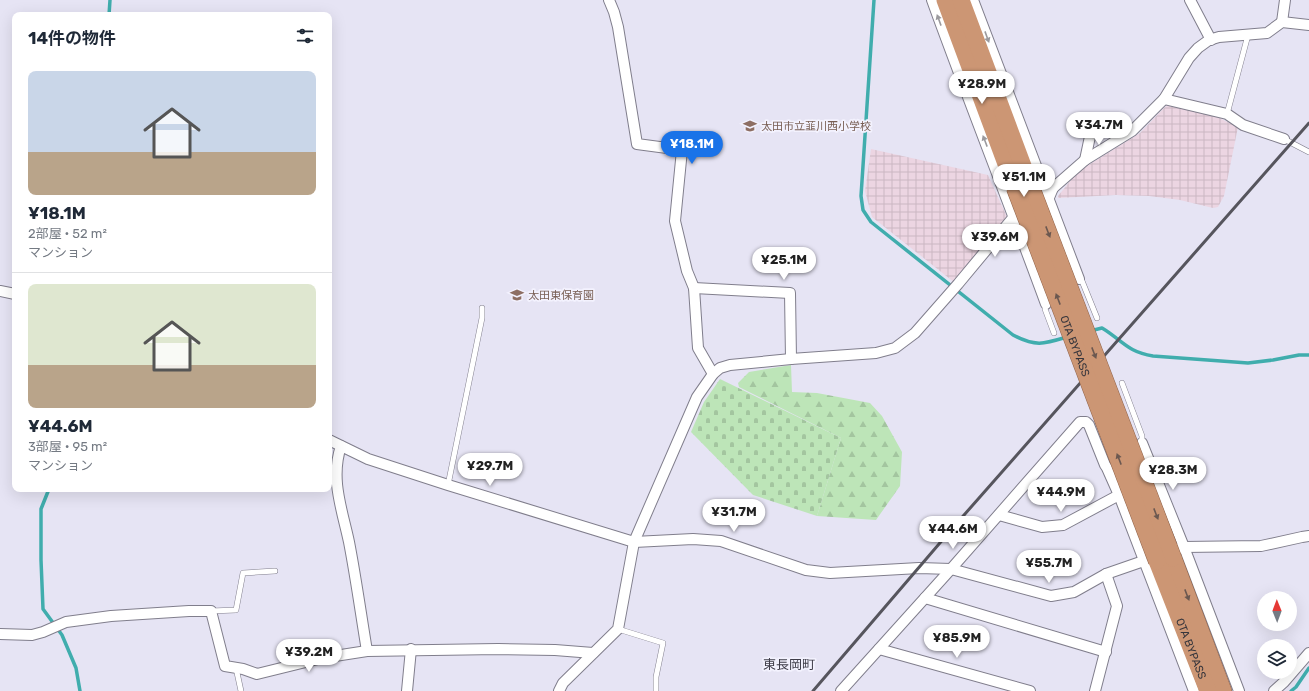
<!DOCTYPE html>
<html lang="ja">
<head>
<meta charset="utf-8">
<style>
  body { margin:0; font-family:Rubik,"Noto Sans JP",sans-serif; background:#f6f6f7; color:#1f2937; height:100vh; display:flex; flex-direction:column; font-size:15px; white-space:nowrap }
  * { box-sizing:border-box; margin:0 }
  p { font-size:13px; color:#747a83 }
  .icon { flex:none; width:22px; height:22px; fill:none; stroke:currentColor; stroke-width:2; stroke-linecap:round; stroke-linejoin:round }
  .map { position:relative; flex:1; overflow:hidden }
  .sheet { position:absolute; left:12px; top:12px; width:320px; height:480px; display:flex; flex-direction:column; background:#fff; border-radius:8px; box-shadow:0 4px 16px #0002 }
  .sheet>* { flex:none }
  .needle { width:26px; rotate:359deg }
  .tools { position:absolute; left:1257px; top:591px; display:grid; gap:8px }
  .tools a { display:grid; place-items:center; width:40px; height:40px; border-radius:50%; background:#fff; box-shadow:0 4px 16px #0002; font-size:20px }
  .price { position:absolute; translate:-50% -34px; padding:0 9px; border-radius:14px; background:#fff; color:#222; font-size:13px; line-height:26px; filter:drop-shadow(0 1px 2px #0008) }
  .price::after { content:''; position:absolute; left:50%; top:24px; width:12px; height:9px; margin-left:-6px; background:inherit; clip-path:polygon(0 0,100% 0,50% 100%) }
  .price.selected { background:#1a73e8; color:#fff }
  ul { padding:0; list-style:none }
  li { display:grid; align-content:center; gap:8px; height:212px; padding:0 16px }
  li+li { border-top:1px solid #e0e1e3 }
  li span { display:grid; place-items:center; height:124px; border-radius:8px; color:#555 }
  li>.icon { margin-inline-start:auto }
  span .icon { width:72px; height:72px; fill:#fffc; stroke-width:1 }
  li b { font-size:17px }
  h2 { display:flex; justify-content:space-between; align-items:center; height:48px; padding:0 16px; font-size:17px }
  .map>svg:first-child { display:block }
  .industrial { fill:url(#industrial-grid) }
  .forest { fill:url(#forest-firs) }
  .cemetery { fill:url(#cemetery-stones) }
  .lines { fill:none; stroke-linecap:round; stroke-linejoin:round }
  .stream { stroke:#40adad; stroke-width:3.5 }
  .service-casing { stroke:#807e8c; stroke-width:6 }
  .minor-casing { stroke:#807e8c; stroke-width:12 }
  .trunk-casing { stroke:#90634a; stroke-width:18 }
  .service { stroke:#fff; stroke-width:5 }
  .minor { stroke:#fff; stroke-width:10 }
  .trunk { stroke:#cc9674; stroke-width:17 }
  .rail { stroke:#56555d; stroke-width:3 }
  .trunk-bridge-casing { stroke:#90634a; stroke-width:18; stroke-linecap:butt }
  .trunk-bridge { stroke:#cc9674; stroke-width:17 }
  .oneway { fill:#9b9a9e }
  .oneway2 { fill:#6b5850 }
  .labels { text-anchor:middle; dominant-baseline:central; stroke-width:3.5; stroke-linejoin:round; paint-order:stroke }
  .education-label { font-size:11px; fill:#785e54; stroke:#f3f2fe; text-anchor:start }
  .street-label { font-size:11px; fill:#37363c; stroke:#f3f2fe }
  .quarter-label { font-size:13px; fill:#3e3c48; stroke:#f3f2fe }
</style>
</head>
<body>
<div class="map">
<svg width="1309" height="691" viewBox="0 0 1309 691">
  <defs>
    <pattern id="industrial-grid" width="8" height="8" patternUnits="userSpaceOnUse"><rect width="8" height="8" fill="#ecd5e2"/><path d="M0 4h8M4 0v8" fill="none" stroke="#cbb7c3"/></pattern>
    <pattern id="forest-firs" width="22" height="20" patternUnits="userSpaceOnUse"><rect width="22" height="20" fill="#bde5b8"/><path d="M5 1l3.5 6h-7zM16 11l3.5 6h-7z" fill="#a3c59f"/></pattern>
    <pattern id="cemetery-stones" width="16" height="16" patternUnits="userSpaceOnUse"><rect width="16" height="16" fill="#bde5b8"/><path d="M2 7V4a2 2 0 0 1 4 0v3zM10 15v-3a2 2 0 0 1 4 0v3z" fill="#a3c59f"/></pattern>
  </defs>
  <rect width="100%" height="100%" fill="#e6e4f4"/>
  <!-- industrial -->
  <g class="industrial">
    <polygon points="1169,105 1211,114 1238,127 1224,196 1218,207 1213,208 1180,200 1149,196 1116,195 1058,198 1058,196 1075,175 1082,169 1140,133 1165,107"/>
    <polygon points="871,149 988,175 1007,217 955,283 872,217 865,191"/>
  </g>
  <!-- forest -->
  <polygon class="forest" points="791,365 792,392 817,393 870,403 882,416 902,452 900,486 876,520 817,516 841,438 739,387 738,383 749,372"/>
  <!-- cemetery -->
  <polygon class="cemetery" points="720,379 841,438 817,516 753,495 691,432 704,402"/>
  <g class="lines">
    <!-- stream -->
    <g class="stream">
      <path d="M874,0L861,196L863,210L871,222L1013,335C1035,347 1044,344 1067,337"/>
      <polyline points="109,15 110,0"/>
      <path d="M1090,331L1102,328C1122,340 1127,352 1153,356L1248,363L1273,360L1299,355H1309"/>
      <polyline points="49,489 41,509 41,560 43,609 62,635 76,668 80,691"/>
      <polyline points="1291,691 1296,687 1309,668"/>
    </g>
    <!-- service casing -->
    <g class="service-casing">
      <g id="service">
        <polyline points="1227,114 1248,35"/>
        <polyline points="1284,139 1309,152"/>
        <polyline points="1079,279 1082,281 1097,318"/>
        <polyline points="1046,304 1045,309 1054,333"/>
        <polyline points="1122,383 1142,436 1142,443"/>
        <polyline points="448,485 482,318 482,308"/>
        <polyline points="211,611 236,610 243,573 275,571"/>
        <polyline points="618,629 663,643 656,677 656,691"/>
        <polyline points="236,668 241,691"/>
      </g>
    </g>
    <!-- minor casing -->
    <g class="minor-casing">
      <g id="minor">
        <polyline points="609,0 614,12 618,27 637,144 682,150 675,221 687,271 694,288 698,348 713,374"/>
        <path d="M932,0C969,102 1009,203 1046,304"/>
        <polyline points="973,0 1079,279"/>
        <polyline points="1190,0 1211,40"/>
        <polyline points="1282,22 1285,0"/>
        <polyline points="1164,99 1227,114 1243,125 1284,139"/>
        <polyline points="1085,160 1092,127"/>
        <polyline points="1048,190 1053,188 1085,160 1132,131 1164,99 1189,58 1198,48 1209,40 1219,37 1267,33 1282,22 1309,25"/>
        <polyline points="694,288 790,293 791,359"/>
        <polyline points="0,291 15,294"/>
        <polyline points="329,440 368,459 448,485 634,542 693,539 721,541 806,570 830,573 919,568 951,569 1051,596 1074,592 1106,574 1184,547 1261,546 1302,537 1309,536"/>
        <polyline points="1142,443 1184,547 1239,691"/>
        <path d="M341,446C330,479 342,509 349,542C356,578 361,615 367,651"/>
        <polyline points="999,515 1042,527 1063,525 1119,495"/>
        <polyline points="925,598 1106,652"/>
        <polyline points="0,634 32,635 43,632 66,622 111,616 189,611 211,611 225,666 243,669 257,674 322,658 367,651 498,649 555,650 593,653"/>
        <polyline points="879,649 1030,691"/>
        <polyline points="407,691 411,649"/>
        <polyline points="559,691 563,683 618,629 634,542 697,397 713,374 720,368 730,365 791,359 876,353 895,348 915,333 958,284 1017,213 1048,200 1053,188"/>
        <polyline points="841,691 951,569 1080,422 1086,422 1089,425 1105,465 1107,468 1119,495 1194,691"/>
        <polyline points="1095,691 1117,606 1106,574"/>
        <polyline points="1274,691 1284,682 1309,653"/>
      </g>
    </g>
    <!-- trunk casing -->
    <g class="trunk-casing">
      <g id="trunk">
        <polyline points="945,0 1015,188"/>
        <polyline points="961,0 1029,182"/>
        <polyline points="1173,558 1223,691"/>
        <path id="s1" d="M1157,561L1208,691"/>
      </g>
    </g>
    <!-- service -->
    <use href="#service" class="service"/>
    <!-- minor -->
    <use href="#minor" class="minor"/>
    <!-- trunk -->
    <use href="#trunk" class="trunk"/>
    <!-- rail -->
    <polyline class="rail" points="813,691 957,523 1309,123"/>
    <!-- trunk-bridge casing -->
    <g class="trunk-bridge-casing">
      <g id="trunk-bridge">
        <polyline points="1029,182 1173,558"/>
        <path id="s2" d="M1015,188L1157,561"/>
      </g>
    </g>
    <!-- trunk-bridge -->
    <use href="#trunk-bridge" class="trunk-bridge"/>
  </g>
  <!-- one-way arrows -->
  <defs><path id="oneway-solid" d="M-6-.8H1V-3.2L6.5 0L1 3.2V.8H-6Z"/></defs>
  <g class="oneway">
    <use href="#oneway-solid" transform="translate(939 20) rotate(-110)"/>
    <use href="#oneway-solid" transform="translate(987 37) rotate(70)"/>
    <use href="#oneway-solid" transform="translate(985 141) rotate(-111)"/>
  </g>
  <g class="oneway2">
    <use href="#oneway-solid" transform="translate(1048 232) rotate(69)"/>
    <use href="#oneway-solid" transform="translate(1058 299) rotate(-111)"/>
    <use href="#oneway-solid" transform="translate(1094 353) rotate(69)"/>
    <use href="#oneway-solid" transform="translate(1119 459) rotate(-111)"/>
    <use href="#oneway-solid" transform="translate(1156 514) rotate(69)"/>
    <use href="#oneway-solid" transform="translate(1187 595) rotate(69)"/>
  </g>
  <!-- icons -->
  <defs>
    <g id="school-bare" transform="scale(1.08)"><path d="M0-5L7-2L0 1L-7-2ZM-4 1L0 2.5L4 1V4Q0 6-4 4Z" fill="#8d6e63" stroke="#f3f2fe" stroke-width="2.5" paint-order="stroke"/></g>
  </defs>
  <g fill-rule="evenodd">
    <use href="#school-bare" x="750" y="126"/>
    <use href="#school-bare" x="517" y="295"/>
  </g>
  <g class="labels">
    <!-- education labels -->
    <g class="education-label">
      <text x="761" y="126">太田市立韮川西小学校</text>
      <text x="528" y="295">太田東保育園</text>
    </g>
    <!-- street labels -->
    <g class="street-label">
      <text stroke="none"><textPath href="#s2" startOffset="169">OTA BYPASS</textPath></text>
      <text stroke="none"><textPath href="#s1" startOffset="94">OTA BYPASS</textPath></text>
    </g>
    <!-- quarter labels -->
    <g class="quarter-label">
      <text x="789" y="664">東長岡町</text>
    </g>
  </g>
</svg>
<div class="tools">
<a><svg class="needle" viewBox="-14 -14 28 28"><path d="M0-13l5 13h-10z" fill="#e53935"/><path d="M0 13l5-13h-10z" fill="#747a83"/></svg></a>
<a><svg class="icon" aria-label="layers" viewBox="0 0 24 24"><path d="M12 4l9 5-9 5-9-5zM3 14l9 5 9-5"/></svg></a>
</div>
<b class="price" style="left:982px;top:105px">¥28.9M</b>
<b class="price" style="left:1099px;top:146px">¥34.7M</b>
<b class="price selected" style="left:692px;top:165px">¥18.1M</b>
<b class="price" style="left:1024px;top:198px">¥51.1M</b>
<b class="price" style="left:995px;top:258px">¥39.6M</b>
<b class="price" style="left:784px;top:281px">¥25.1M</b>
<b class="price" style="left:490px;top:487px">¥29.7M</b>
<b class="price" style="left:1173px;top:491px">¥28.3M</b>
<b class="price" style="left:1061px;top:513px">¥44.9M</b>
<b class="price" style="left:734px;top:533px">¥31.7M</b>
<b class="price" style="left:953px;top:550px">¥44.6M</b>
<b class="price" style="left:1049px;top:584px">¥55.7M</b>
<b class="price" style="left:957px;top:659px">¥85.9M</b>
<b class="price" style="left:309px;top:673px">¥39.2M</b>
<section class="sheet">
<h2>14件の物件<svg class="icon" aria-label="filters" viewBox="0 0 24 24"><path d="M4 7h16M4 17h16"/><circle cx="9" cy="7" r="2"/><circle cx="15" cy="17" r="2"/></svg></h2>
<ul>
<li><span style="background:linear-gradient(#c9d6e8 65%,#b9a48a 0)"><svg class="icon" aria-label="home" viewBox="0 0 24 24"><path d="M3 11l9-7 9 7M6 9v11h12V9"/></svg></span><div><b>¥18.1M</b><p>2部屋 · 52 m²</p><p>マンション</p></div></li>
<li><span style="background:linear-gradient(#dfe7d0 65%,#b9a48a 0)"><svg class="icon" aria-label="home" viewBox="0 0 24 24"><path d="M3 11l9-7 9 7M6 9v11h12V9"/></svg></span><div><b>¥44.6M</b><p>3部屋 · 95 m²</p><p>マンション</p></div></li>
</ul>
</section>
</div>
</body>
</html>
